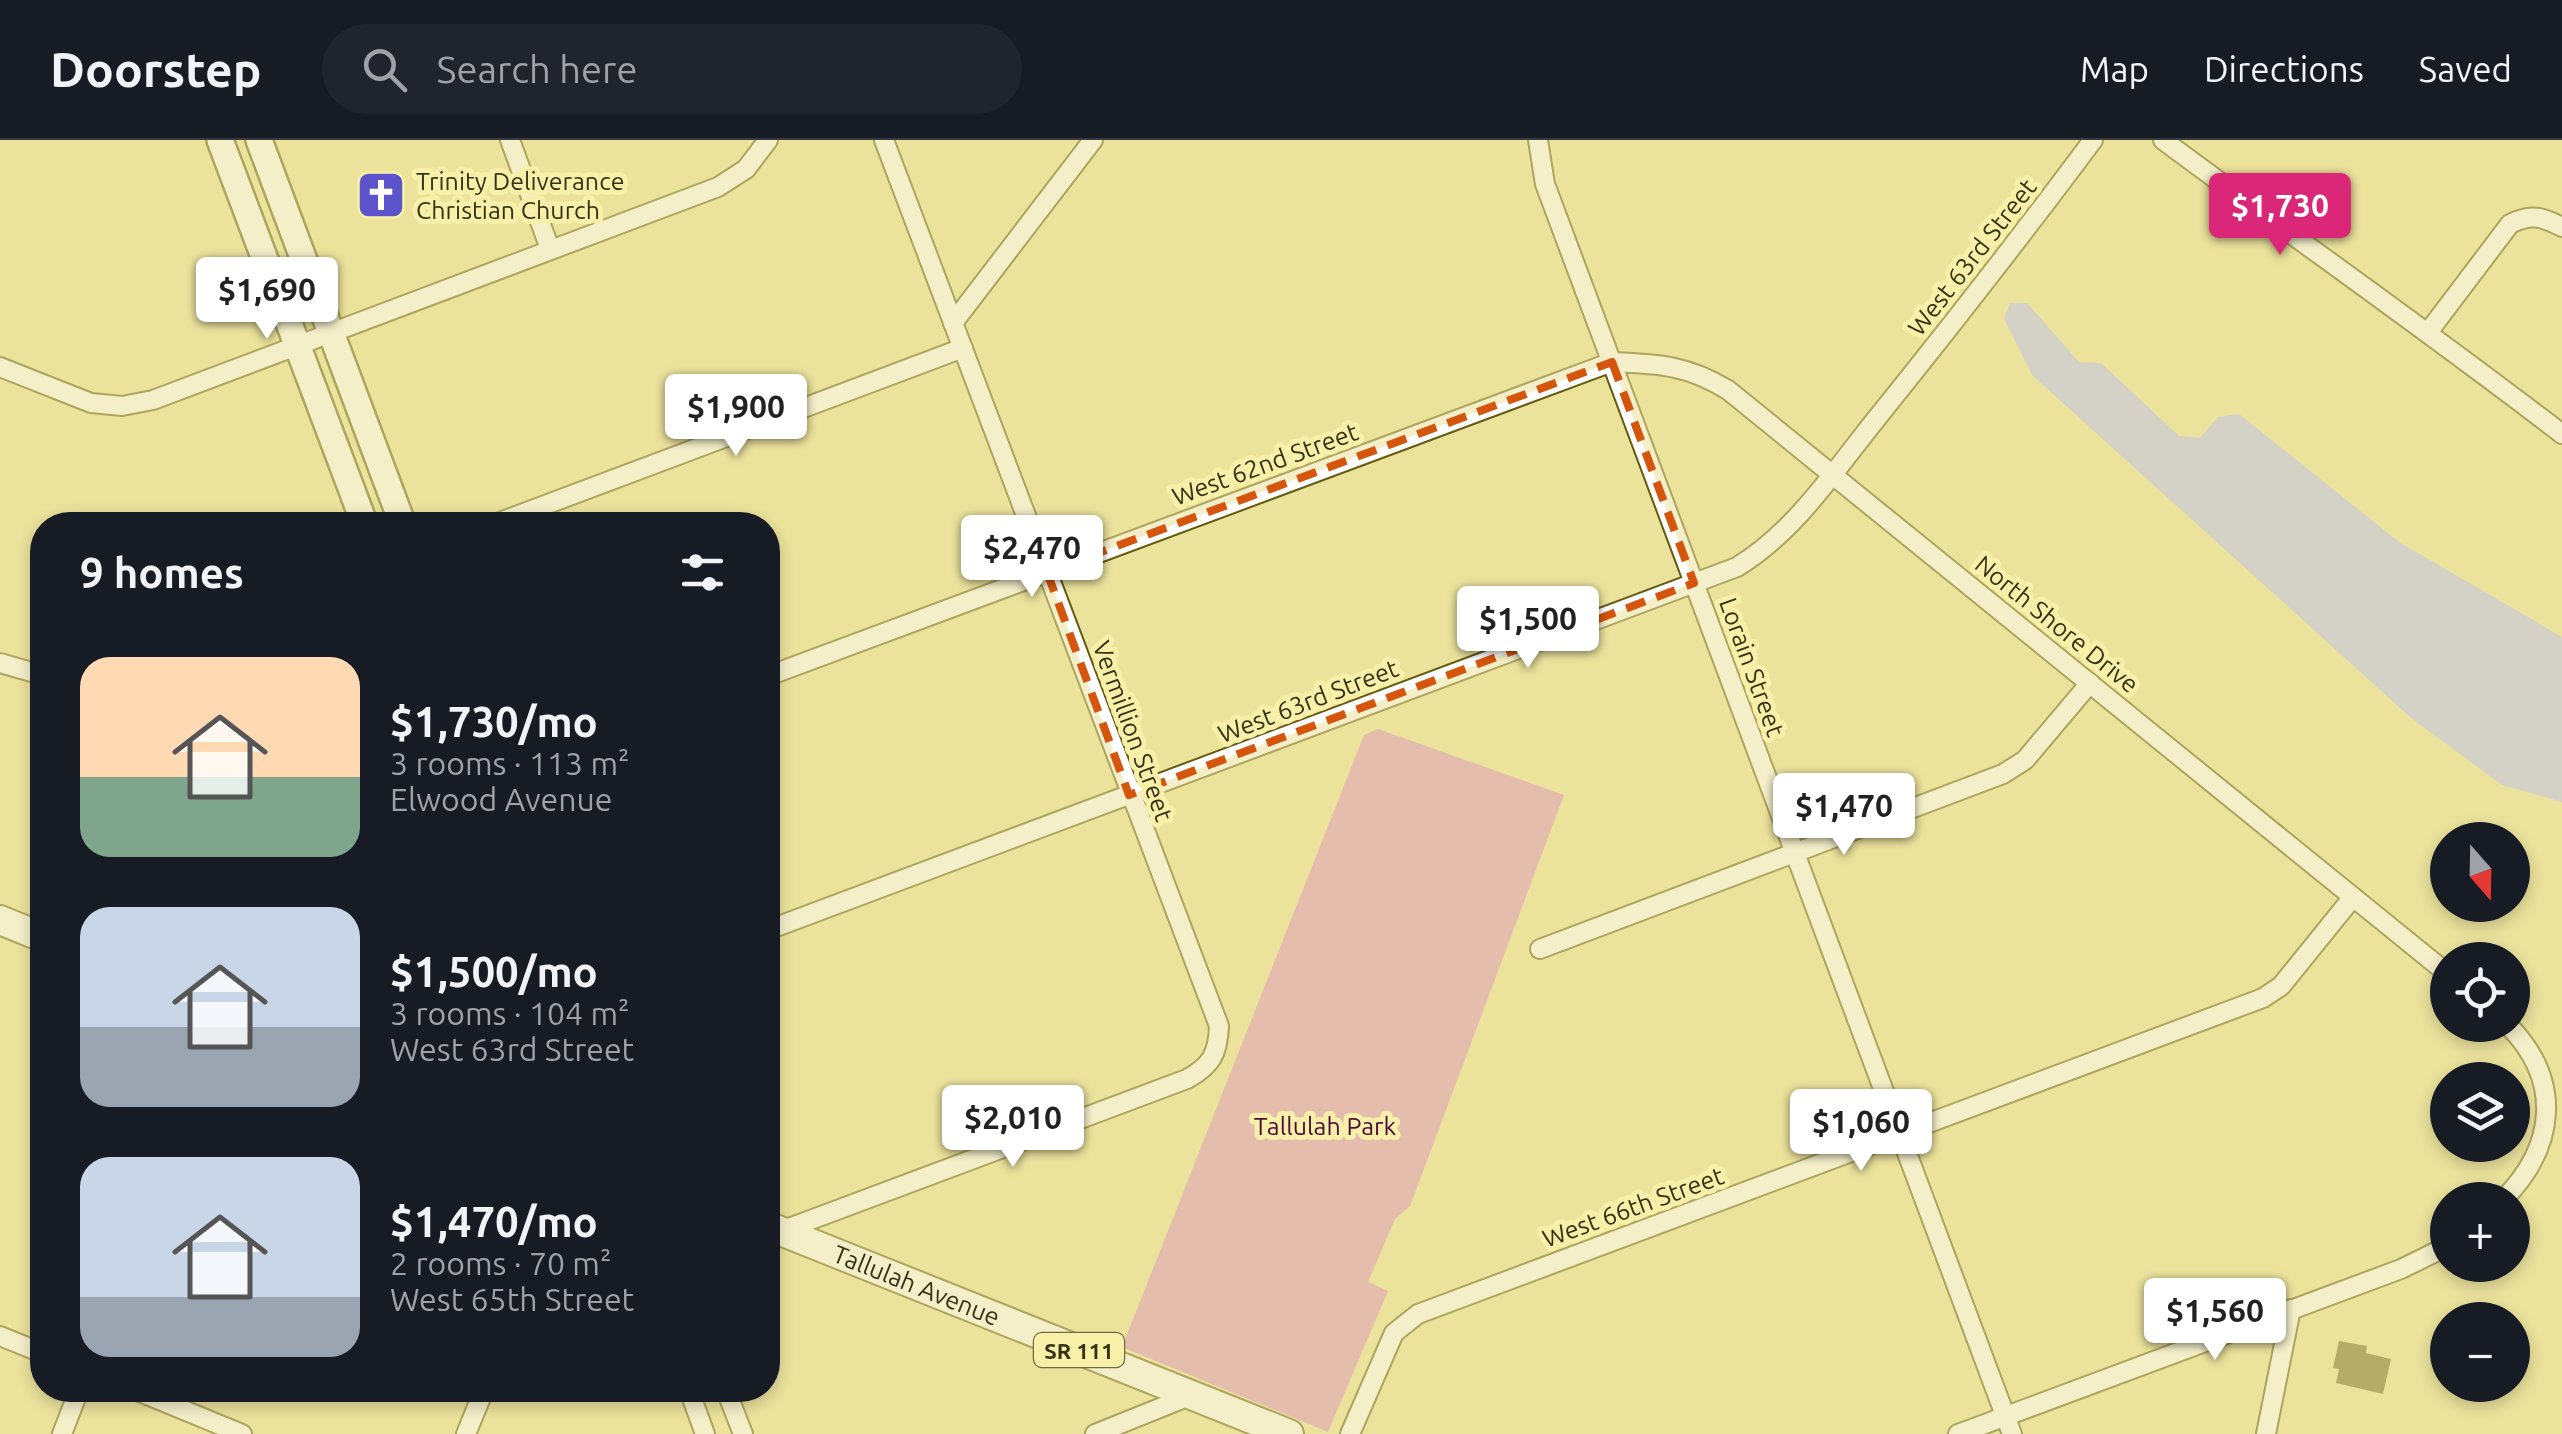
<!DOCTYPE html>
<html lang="en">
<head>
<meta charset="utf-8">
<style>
  body { margin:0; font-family:Ubuntu,sans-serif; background:#20242c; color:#f1f3f6; height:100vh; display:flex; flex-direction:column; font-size:38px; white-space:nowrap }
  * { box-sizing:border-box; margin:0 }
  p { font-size:32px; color:#9ea1a6 }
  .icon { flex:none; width:55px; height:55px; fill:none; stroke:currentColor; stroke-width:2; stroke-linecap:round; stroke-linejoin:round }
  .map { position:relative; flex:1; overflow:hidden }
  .sheet { position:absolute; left:30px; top:372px; width:750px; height:890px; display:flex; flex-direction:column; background:#171b24; border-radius:40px; box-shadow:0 5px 15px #0003 }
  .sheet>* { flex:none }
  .needle { width:65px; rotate:160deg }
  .fabs { position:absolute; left:2430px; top:682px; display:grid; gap:20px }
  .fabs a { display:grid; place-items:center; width:100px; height:100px; border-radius:50%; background:#171b24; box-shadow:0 5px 15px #0003; font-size:50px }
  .price { position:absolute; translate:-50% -85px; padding:0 22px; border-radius:10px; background:#fff; color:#222; font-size:32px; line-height:65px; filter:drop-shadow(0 2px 5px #0008) }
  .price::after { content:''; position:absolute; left:50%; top:60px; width:30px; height:22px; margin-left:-15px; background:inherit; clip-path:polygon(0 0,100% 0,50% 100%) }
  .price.current { background:#db2777; color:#fff }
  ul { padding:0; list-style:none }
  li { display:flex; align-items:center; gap:30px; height:250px; padding:0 50px }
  li span { display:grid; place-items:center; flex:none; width:280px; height:200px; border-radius:30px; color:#555 }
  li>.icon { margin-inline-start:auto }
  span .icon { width:120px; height:120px; fill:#fffc; stroke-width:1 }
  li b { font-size:42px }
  h2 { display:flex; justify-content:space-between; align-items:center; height:120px; padding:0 50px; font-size:42px }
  header { display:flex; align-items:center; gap:60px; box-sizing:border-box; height:140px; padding:0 50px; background:#171b24; border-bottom:2px solid #363941 }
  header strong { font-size:48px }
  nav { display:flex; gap:55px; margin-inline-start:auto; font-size:35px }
  .search { width:700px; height:90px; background:#20242c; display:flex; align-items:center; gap:25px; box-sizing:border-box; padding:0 35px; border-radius:55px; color:#9ea1a6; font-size:38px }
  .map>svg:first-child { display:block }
  .green { fill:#dd91c1 }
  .water { fill:#b8bcf8 }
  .building { fill:#736a2a }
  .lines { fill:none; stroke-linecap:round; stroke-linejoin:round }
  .street-casing { stroke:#645b11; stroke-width:22 }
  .secondary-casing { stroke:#645b11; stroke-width:30 }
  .primary-casing { stroke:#645b11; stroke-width:32 }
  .street { stroke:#fff; stroke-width:18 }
  .secondary { stroke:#fff; stroke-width:25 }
  .primary { stroke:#fff; stroke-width:28 }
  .marked { fill:none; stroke:#d6550d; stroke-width:8; stroke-dasharray:20 12; stroke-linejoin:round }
  .labels { text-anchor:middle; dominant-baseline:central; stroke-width:10; stroke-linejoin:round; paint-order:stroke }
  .shield { fill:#f8efa9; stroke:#706b42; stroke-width:2.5 }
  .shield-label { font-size:22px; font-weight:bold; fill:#363216 }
  .poi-label { font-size:25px; fill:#363216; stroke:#f8efa9; text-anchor:start }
  .street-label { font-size:25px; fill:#363216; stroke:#f8efa9 }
  .park-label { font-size:25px; fill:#490d38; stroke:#f8efa9 }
</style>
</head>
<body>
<header>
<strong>Doorstep</strong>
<div class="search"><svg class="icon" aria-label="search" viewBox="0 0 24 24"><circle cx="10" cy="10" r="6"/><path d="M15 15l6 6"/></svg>Search here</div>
<nav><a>Map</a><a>Directions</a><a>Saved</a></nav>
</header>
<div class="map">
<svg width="2562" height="1294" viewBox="0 0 2562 1294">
  <rect width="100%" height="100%" fill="#ebe29c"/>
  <!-- green -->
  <polygon class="green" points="1378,589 1564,655 1410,1066 1395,1079 1368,1142 1388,1151 1328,1292 1122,1207 1364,595"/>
  <!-- water -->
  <polygon class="water" points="2010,163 2027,163 2079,222 2101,223 2179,296 2200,298 2218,277 2239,274 2399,402 2562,497 2562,662 2502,645 2410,577 2032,235 2004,179"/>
  <!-- building -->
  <polygon class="building" points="2339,1201 2367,1206 2366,1213 2391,1219 2383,1254 2336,1243 2339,1229 2333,1228"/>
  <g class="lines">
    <!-- street casing -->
    <g class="street-casing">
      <g id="street">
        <polyline points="510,0 550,109"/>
        <polyline points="1538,0 1545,44 2012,1294"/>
        <path d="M2163,0C2296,99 2431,193 2562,294"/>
        <polyline points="953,183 1093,0"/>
        <path d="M2429,191L2510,84C2531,73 2542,77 2562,87"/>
        <polyline points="0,227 91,263 122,266 153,260 718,47 746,29 768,0"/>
        <polyline points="492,385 963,208"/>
        <polyline points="0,523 42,535"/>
        <path d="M768,536L1612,222C1659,224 1687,225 1728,250L2448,834"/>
        <path d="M768,790L1737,427C1795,392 1835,330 1877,278C1951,186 2023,94 2093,0"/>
        <polyline points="1540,809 2003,634 2025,620 2090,543"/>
        <path d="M2503,1060C2557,1005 2562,940 2508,885"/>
        <path d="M781,1091L1187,939C1211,926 1218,914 1219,886L884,0"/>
        <polyline points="0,1196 42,1213"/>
        <polyline points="135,1250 242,1294"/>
        <polyline points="689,1250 705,1294"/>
        <polyline points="726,1250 743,1294"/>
        <polyline points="62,1294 79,1250"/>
        <polyline points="466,1294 484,1250"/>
        <polyline points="1095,1294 1192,1255"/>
        <polyline points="1350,1294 1394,1193 1418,1174 2263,858 2281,846 2353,757"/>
        <polyline points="1958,1294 2401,1129 2448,1106"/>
        <polyline points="2266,1294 2291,1169"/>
      </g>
    </g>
    <!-- secondary casing -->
    <g class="secondary-casing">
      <g id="secondary">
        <polyline points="220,0 365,385"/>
        <polyline points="259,0 403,385"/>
      </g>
    </g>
    <!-- primary casing -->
    <g class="primary-casing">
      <g id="primary">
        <polyline points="0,780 42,797"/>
        <path id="s1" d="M768,1086L1289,1294"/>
      </g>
    </g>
    <!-- street -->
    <use href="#street" class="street"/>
    <!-- secondary -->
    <use href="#secondary" class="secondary"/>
    <!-- primary -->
    <use href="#primary" class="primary"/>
  </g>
  <!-- marked area -->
  <path d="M0 0H2562V1294H0ZM1612,222L1694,443L1129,655L1047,432Z" fill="#ebe29c" fill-opacity=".55" fill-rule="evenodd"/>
  <path class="marked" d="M1612,222L1694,443L1129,655L1047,432Z"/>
  <!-- icons -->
  <defs>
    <g id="church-square" transform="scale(2.5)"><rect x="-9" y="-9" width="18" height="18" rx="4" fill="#5d54cc" stroke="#f8efa9"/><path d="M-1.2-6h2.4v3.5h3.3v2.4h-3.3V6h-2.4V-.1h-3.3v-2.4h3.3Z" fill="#fff"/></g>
  </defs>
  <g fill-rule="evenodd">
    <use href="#church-square" x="381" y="55"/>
  </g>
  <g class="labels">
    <!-- shield labels -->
    <rect class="shield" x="1034" y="1193" width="90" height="34" rx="8"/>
    <g class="shield-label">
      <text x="1079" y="1210">SR 111</text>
    </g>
    <!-- poi labels -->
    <g class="poi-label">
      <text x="416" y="41">Trinity Deliverance<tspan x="416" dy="29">Christian Church</tspan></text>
    </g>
    <!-- street labels -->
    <g class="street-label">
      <text transform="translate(1972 117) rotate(-52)">West 63rd Street</text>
      <text transform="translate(1265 324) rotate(-20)">West 62nd Street</text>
      <text transform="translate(2057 484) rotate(39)">North Shore Drive</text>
      <text transform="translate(1752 527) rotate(70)">Lorain Street</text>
      <text transform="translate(1308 561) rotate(-21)">West 63rd Street</text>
      <text transform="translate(1133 591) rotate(70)">Vermillion Street</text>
      <text transform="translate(1633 1067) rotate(-20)">West 66th Street</text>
      <text stroke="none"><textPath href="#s1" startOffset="160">Tallulah Avenue</textPath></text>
    </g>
    <!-- park labels -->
    <g class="park-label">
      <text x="1325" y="986">Tallulah Park</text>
    </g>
  </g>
</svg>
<div class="fabs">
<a><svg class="needle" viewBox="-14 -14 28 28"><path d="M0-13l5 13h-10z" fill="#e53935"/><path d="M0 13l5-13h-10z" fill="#9ea1a6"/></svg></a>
<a><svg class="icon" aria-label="locate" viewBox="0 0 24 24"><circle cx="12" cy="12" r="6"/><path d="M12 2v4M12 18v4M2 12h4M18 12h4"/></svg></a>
<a><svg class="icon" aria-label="layers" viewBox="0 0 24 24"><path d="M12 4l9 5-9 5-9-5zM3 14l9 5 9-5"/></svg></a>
<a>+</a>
<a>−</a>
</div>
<b class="price current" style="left:2280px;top:118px">$1,730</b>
<b class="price" style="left:267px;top:202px">$1,690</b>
<b class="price" style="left:736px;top:319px">$1,900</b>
<b class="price" style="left:1032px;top:460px">$2,470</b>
<b class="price" style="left:1528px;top:531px">$1,500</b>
<b class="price" style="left:1844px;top:718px">$1,470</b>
<b class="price" style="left:1013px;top:1030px">$2,010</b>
<b class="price" style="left:1861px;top:1034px">$1,060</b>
<b class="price" style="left:2215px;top:1223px">$1,560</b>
<section class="sheet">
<h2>9 homes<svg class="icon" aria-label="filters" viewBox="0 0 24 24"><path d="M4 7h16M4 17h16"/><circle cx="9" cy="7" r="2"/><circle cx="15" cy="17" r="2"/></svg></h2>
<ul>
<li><span style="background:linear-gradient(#ffd9b3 60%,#7fa58c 0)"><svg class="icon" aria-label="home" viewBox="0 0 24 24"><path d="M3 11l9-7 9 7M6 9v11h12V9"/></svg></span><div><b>$1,730/mo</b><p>3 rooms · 113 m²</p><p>Elwood Avenue</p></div></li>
<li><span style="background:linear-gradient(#c9d6e8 60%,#9aa5b1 0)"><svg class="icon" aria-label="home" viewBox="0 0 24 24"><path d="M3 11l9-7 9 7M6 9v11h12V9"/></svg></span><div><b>$1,500/mo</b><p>3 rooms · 104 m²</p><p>West 63rd Street</p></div></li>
<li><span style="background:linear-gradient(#c9d6e8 70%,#9aa5b1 0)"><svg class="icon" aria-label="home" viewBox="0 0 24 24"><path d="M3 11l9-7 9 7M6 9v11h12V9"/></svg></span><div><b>$1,470/mo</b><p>2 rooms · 70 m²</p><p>West 65th Street</p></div></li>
</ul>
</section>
</div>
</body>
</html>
